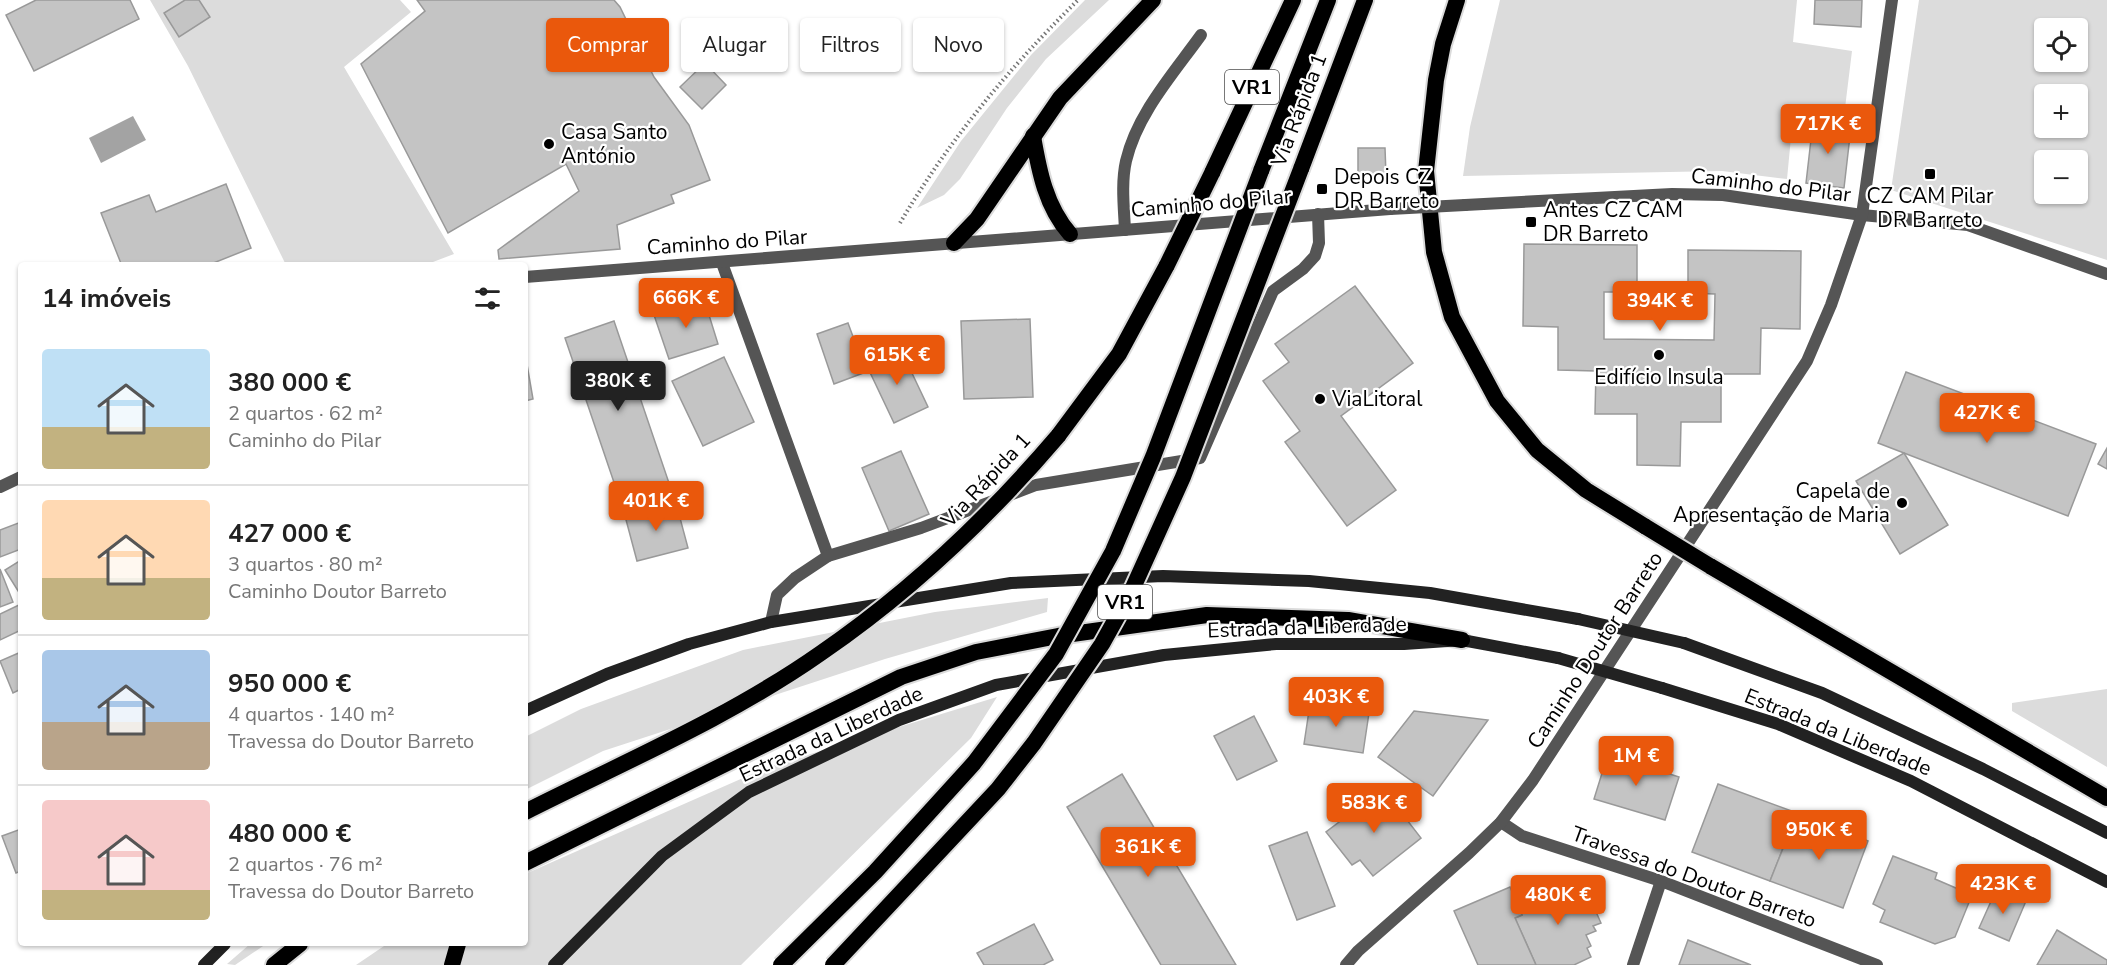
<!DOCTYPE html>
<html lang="pt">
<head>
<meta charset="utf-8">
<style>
  body { margin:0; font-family:"Nunito Sans",sans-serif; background:#f6f6f6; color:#222; height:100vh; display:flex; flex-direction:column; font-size:22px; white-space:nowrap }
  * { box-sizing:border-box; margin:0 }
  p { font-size:20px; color:#767676 }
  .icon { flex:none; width:33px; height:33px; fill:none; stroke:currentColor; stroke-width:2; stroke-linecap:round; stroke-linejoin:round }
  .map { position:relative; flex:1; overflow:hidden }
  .details { position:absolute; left:18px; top:262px; width:510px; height:684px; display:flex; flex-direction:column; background:#fff; border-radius:6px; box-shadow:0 2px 4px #0004 }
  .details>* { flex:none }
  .hud { position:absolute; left:546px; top:18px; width:570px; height:54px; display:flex; gap:12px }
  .controls { position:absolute; left:2034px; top:18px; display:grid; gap:12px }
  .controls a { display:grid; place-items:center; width:54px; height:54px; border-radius:6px; background:#fff; box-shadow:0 2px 4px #0004; font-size:30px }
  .price { position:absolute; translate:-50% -51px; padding:0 14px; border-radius:6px; background:#ea580c; color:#fff; font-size:20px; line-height:39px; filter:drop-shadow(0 2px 3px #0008) }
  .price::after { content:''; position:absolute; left:50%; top:36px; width:18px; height:14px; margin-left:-9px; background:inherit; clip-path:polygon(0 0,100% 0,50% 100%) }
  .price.current { background:#222; color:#fff }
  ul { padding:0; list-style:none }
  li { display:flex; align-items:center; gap:18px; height:150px; padding:0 24px }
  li+li { border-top:2px solid #e0e0e0 }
  li span { display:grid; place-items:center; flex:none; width:168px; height:120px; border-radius:6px; color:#555 }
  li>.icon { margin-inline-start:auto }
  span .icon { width:72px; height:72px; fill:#fffc; stroke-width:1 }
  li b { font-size:26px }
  h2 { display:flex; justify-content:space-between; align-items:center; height:72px; padding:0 24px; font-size:26px }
  .chip { padding:0 21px; border-radius:6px; background:#fff; box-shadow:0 2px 4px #0004; font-size:21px; line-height:54px }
  .chip.current { background:#ea580c; color:#fff }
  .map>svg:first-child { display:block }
  .green { fill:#dcdcdc; fill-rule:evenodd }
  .water { fill:#a3a3a3 }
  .building { fill:#c4c4c4; stroke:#999; stroke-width:1.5 }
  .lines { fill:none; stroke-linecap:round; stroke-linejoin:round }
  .trunk-casing { stroke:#dbdbdb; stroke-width:20 }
  .path { stroke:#777; stroke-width:4; stroke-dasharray:1.5 3; stroke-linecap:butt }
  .service { stroke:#555; stroke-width:12 }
  .minor { stroke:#555; stroke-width:12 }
  .tertiary { stroke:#555; stroke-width:12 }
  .secondary { stroke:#222; stroke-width:12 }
  .trunk { stroke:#000; stroke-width:16 }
  .trunk-bridge-casing { stroke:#dbdbdb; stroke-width:20; stroke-linecap:butt }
  .tertiary-bridge { stroke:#555; stroke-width:12 }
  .secondary-bridge { stroke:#222; stroke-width:12 }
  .trunk-bridge { stroke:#000; stroke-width:16 }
  .poi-dot { fill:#000; stroke:#fff; stroke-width:2 }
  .labels { text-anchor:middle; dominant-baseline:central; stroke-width:4.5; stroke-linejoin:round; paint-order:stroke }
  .shield { fill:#fff; stroke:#4c4c4c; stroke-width:1.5 }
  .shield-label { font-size:20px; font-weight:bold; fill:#000 }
  .street-label { font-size:21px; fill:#000; stroke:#fff }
  .poi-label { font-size:21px; fill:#000; stroke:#fff; text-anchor:start }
</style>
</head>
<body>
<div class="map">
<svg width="2107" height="965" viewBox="0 0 2107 965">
  <rect width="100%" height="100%" fill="#fff"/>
  <!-- green -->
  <g class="green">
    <polygon points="150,0 400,0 411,12 344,67 454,254 425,265 286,265 188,66"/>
    <polygon points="1085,0 1109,0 1046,59 1007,108 960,179 944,195 917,208 961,141 1031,55"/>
    <polygon points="1500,0 1797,0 1793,42 1852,51 1845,108 1794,106 1787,179 1722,171 1463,176 1470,127"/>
    <path d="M1919,0H2107V260L1891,190ZM2044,28H2078V62H2044ZM2044,94H2078V128H2044ZM2044,160H2078V194H2044Z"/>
    <polygon points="1048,598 1047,612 885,659 603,751 525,790 525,737 581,709 743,650 935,612"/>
    <polygon points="2107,689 2107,767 2012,711 2012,703"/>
    <polygon points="997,697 971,738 741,965 356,965 387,944 525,944 525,874 768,767"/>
    <polygon points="250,944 266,944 235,965 227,964"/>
  </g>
  <!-- water -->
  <polygon class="water" points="133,116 146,140 101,163 89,138"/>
  <!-- building -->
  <g class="building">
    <polygon points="36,0 130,0 139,19 34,71 6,15"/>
    <polygon points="185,0 199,0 210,17 179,37 164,13"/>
    <polygon points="417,0 614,0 620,7 654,77 689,125 710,180 671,195 674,203 617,225 620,249 499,259 498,250 579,191 566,164 448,233 361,64 425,11"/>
    <polygon points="1815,0 1862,0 1861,27 1814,24"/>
    <polygon points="705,63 726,85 702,109 680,87"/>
    <polygon points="1813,122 1851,127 1844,188 1806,183"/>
    <polygon points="1358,148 1385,148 1386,175 1358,175"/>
    <polygon points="226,184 251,248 206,266 122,266 101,213 149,195 156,212"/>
    <polygon points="1524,244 1637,245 1637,292 1604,292 1604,339 1714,340 1715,294 1688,293 1688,250 1801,251 1800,329 1761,328 1760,374 1721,374 1721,422 1681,422 1680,466 1637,465 1637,414 1595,414 1596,371 1558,370 1558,327 1523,326"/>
    <polygon points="1355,286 1413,363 1341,416 1396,490 1347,526 1285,442 1300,431 1263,381 1289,362 1275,344"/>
    <polygon points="704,299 718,344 669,359 654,315"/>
    <polygon points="1030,319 1033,397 964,399 961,321"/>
    <polygon points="614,321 670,486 621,503 565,338"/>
    <polygon points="848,323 866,372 834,384 817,334"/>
    <polygon points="901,350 928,407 894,423 867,366"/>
    <polygon points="525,353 533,399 525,401"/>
    <polygon points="724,357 754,422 703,446 672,381"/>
    <polygon points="1906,372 2096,444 2068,516 1878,443"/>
    <polygon points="2107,448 2107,469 2098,464"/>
    <polygon points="901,451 929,514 889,531 862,468"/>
    <polygon points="1904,453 1948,525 1900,554 1856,481"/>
    <polygon points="676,503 688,548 637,561 625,516"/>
    <polygon points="21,522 21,549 0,557 0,530"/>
    <polygon points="21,560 21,593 20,594 5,570"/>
    <polygon points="0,569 13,602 0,607"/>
    <polygon points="21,604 21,630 0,640 0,614"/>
    <polygon points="21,652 21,689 13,693 0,661"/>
    <polygon points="1310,704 1369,713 1363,753 1304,744"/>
    <polygon points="1414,711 1488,720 1433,796 1378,757"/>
    <polygon points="1254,716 1277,761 1237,780 1214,736"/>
    <polygon points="1608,754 1679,777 1665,820 1594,799"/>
    <polygon points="1122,774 1236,965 1161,965 1067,807"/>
    <polygon points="1718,784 1797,813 1770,881 1692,852"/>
    <polygon points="1383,789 1421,838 1373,876 1360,860 1352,865 1326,832"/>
    <polygon points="1797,813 1868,841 1843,908 1770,881"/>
    <polygon points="21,829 21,871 16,873 2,836"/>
    <polygon points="1307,832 1335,906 1297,920 1269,846"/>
    <polygon points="1893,856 1937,873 1935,879 1972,895 1955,937 1935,944 1880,922 1885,910 1873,904"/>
    <polygon points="1571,881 1579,898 1588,894 1601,923 1593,926 1596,931 1586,935 1591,946 1587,948 1591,957 1574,965 1536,965 1515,918 1522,915 1518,904"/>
    <polygon points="1510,887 1522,915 1515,918 1536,965 1478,965 1454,911"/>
    <polygon points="1997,888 2026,901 2009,941 1979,928"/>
    <polygon points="1034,924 1053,960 1043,965 984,965 977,953"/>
    <polygon points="2057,930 2107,960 2107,965 2037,965"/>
    <polygon points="1688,940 1751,965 1679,965"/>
  </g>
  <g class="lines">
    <!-- trunk casing -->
    <g class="trunk-casing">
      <g id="trunk">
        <polyline points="1457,0 1443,44 1436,80 1426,171 1434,252 1452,317 1497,401 1537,450 1586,490 1646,527"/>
        <path d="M1033,136C1039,171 1046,207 1070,234"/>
        <polyline points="1301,169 1365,0"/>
        <polyline points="1261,171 1328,0"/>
        <polyline points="1212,173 1293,0"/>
        <polyline points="954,243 977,219 1060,98 1153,0"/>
        <polyline points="1058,436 1119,354 1167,265"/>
        <polyline points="1710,566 2107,798"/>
        <polyline points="525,863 901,677 976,652 1058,636 1207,615 1348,620 1462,640"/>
        <polyline points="274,965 300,944"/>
        <polyline points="452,965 458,944"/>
      </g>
    </g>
    <!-- path -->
    <path class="path" d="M900,223C949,140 1009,68 1078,0"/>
    <!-- service -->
    <g class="service">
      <path d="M1125,230C1124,208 1121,183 1126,161C1137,114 1173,74 1201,35"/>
      <polyline points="722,263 828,556"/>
      <polyline points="771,622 777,595 795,578 828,556 921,528 1036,485 1200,458 1273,291 1303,269 1315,256 1319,243 1318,214"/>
    </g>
    <!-- minor -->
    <g class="minor">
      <polyline points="1501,822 1522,836 1661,881 1877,965"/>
      <polyline points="1633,965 1661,881"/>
    </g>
    <!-- tertiary -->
    <g class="tertiary">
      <polyline points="1465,205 1672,194 1723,195 1862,215 1968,225 2107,274"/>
      <polyline points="525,277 1390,209"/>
      <polyline points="0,487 21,477"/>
      <polyline points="1346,965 1358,951 1469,853 1501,822 1533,780 1807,361 1831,305 1862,215 1892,0"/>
    </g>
    <!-- secondary -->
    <g class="secondary">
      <polyline points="1684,643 1822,693 1983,769 2107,833"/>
      <polyline points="1662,688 1778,724 1911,781 2107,882"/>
      <polyline points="525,711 607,674 689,644 771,622 1011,583 1163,576 1309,581 1430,593 1578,619"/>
      <polyline points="204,965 225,944"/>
      <polyline points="554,965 662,856 749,792 899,720 996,685 1164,655 1276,644 1404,644 1462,640 1558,658"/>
    </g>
    <!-- trunk -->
    <use href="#trunk" class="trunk"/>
    <!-- trunk-bridge casing -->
    <g class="trunk-bridge-casing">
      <g id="trunk-bridge">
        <polyline points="1167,265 1212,173"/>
        <polyline points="1646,527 1710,566"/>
        <path d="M525,812C624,762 730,717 821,653C910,592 988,518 1058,436"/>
        <polyline points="781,965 875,872 974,763 1056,654 1113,551 1153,457 1261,171"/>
        <polyline points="833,965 998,789 1034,743 1102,644 1132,590 1183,477 1301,169"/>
      </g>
    </g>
    <!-- tertiary-bridge -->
    <polyline class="tertiary-bridge" points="1390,209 1465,205"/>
    <!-- secondary-bridge -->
    <g class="secondary-bridge">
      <polyline points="1578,619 1684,643"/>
      <polyline points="1558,658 1662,688"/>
    </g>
    <!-- trunk-bridge -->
    <use href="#trunk-bridge" class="trunk-bridge"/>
  </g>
  <!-- markers -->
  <g class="poi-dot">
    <circle cx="549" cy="144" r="6"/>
    <rect x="1924" y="168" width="12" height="12" rx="3"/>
    <rect x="1316" y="183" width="12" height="12" rx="3"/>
    <rect x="1525" y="216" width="12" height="12" rx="3"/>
    <circle cx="1659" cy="355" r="6"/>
    <circle cx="1320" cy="399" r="6"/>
    <circle cx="1902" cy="503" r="6"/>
  </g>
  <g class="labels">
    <!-- shield labels -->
    <g class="shield">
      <rect x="1225" y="70" width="54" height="34" rx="4.5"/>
      <rect x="1098" y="585" width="54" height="34" rx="4.5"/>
    </g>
    <g class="shield-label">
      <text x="1252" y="87">VR1</text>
      <text x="1125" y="602">VR1</text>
    </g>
    <!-- street labels -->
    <g class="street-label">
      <text transform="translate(1299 110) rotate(-69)">Via Rápida 1</text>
      <text transform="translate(1771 185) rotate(7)">Caminho do Pilar</text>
      <text transform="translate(1211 203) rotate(-5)">Caminho do Pilar</text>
      <text transform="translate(727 242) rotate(-4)">Caminho do Pilar</text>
      <text transform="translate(986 480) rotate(-47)">Via Rápida 1</text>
      <text transform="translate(1307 627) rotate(-2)">Estrada da Liberdade</text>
      <text transform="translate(1595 650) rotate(-57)">Caminho Doutor Barreto</text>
      <text transform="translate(1838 732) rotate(22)">Estrada da Liberdade</text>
      <text transform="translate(831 734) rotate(-25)">Estrada da Liberdade</text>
      <text transform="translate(1694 877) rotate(20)">Travessa do Doutor Barreto</text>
    </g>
    <!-- poi labels -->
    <g class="poi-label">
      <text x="561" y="132">Casa Santo<tspan x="561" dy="24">António</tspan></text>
      <text x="1334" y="177">Depois CZ<tspan x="1334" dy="24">DR Barreto</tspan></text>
      <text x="1930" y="196" text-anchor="middle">CZ CAM Pilar<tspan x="1930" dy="24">DR Barreto</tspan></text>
      <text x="1543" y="210">Antes CZ CAM<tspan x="1543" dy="24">DR Barreto</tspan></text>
      <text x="1659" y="377" text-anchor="middle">Edifício Insula</text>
      <text x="1332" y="399">ViaLitoral</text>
      <text x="1890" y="491" text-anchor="end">Capela de<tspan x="1890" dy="24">Apresentação de Maria</tspan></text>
    </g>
  </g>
</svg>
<div class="controls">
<a><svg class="icon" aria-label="locate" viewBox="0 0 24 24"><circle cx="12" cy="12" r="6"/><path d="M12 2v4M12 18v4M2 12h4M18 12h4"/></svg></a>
<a>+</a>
<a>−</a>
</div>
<b class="price" style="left:1828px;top:155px">717K €</b>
<b class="price" style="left:686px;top:329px">666K €</b>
<b class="price" style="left:1660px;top:332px">394K €</b>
<b class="price" style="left:897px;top:386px">615K €</b>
<b class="price current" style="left:618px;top:412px">380K €</b>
<b class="price" style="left:1987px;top:444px">427K €</b>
<b class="price" style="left:656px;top:532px">401K €</b>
<b class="price" style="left:1336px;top:728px">403K €</b>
<b class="price" style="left:1636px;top:787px">1M €</b>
<b class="price" style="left:1374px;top:834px">583K €</b>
<b class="price" style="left:1819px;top:861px">950K €</b>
<b class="price" style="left:1148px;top:878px">361K €</b>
<b class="price" style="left:2003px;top:915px">423K €</b>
<b class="price" style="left:1558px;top:926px">480K €</b>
<div class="hud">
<a class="chip current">Comprar</a>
<a class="chip">Alugar</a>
<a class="chip">Filtros</a>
<a class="chip">Novo</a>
</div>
<section class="details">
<h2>14 imóveis<svg class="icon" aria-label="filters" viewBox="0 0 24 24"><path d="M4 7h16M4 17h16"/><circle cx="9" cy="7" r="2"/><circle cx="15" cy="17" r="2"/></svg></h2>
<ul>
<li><span style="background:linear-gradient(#bfe0f5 65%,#c2b280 0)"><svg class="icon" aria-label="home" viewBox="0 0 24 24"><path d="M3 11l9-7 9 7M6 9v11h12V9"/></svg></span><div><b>380 000 €</b><p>2 quartos · 62 m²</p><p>Caminho do Pilar</p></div></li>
<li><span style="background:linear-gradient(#ffd9b3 65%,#c2b280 0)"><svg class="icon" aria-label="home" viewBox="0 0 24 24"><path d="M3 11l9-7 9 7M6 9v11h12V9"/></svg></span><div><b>427 000 €</b><p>3 quartos · 80 m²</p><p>Caminho Doutor Barreto</p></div></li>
<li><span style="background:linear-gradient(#a9c7e8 60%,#b9a48a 0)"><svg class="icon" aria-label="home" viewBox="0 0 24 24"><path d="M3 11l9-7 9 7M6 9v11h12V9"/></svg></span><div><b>950 000 €</b><p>4 quartos · 140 m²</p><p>Travessa do Doutor Barreto</p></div></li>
<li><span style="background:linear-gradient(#f6c9c9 75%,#c2b280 0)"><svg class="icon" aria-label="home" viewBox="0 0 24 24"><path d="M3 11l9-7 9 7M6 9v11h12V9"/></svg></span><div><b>480 000 €</b><p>2 quartos · 76 m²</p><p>Travessa do Doutor Barreto</p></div></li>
</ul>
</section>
</div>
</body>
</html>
